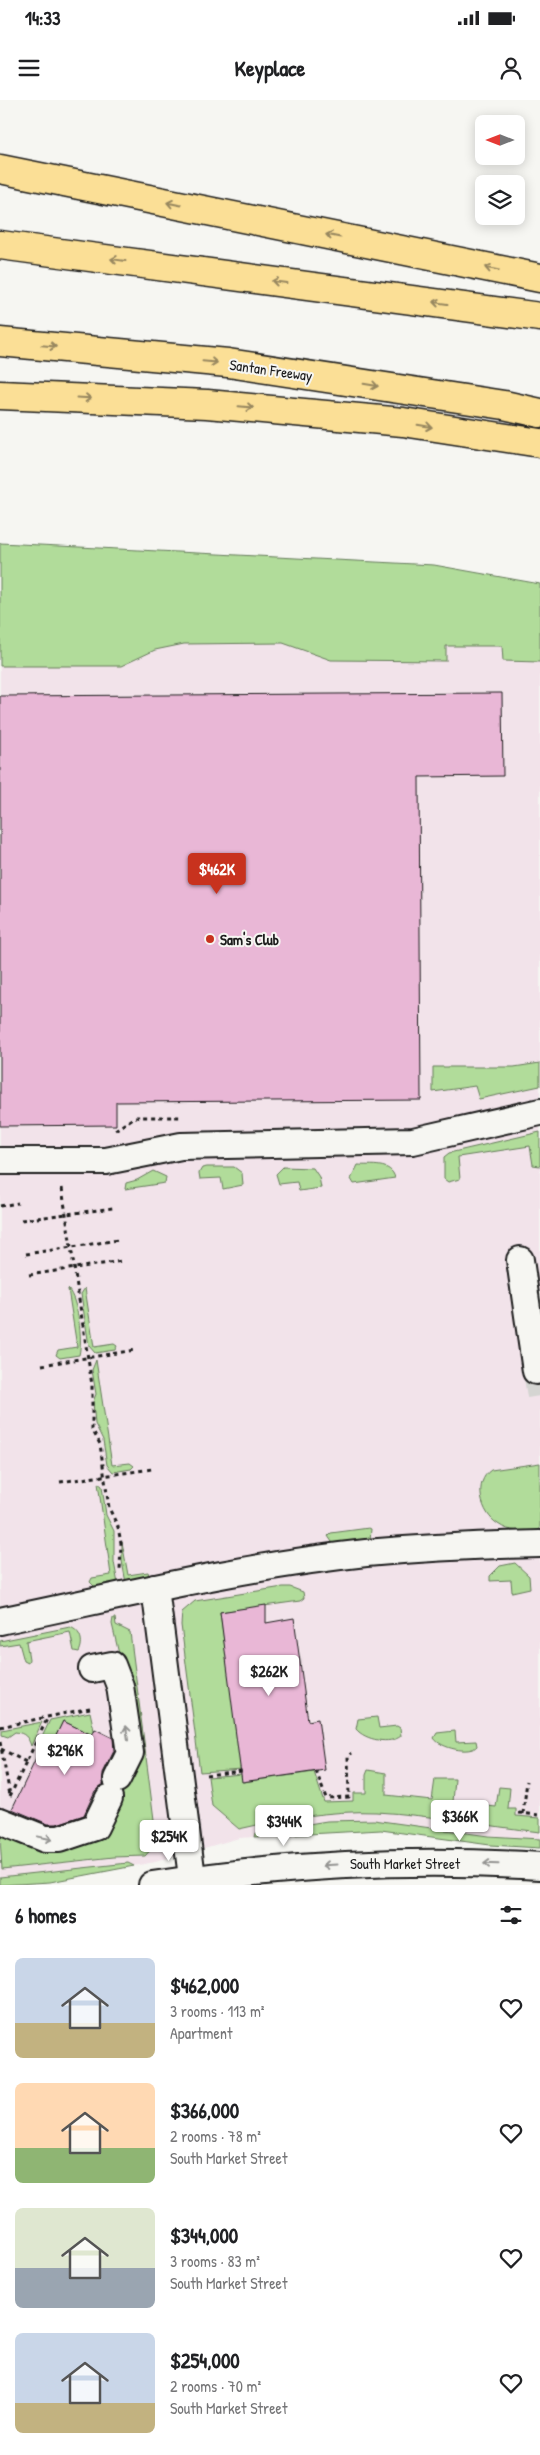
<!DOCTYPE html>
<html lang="en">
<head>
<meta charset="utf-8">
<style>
  body { margin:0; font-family:"Patrick Hand",sans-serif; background:#f2f2f2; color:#202124; height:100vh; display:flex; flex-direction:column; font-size:19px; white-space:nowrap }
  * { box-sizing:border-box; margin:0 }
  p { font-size:16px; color:#757577 }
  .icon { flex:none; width:28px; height:28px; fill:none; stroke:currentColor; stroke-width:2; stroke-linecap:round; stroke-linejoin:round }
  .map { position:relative; height:1785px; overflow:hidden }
  .side { display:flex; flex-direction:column; background:#fff; flex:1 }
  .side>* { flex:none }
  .needle { width:32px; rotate:270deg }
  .fabs { position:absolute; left:475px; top:15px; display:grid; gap:10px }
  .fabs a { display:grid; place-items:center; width:50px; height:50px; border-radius:8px; background:#fff; box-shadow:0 2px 12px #0003; font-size:25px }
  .price { position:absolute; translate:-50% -42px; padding:0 11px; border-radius:5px; background:#fff; color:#222; font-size:16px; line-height:32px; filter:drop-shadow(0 1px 2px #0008) }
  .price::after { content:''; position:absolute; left:50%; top:30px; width:15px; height:11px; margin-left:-8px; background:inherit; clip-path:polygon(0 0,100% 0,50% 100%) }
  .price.active { background:#c8321e; color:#fff }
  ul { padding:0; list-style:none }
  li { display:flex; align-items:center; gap:15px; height:125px; padding:0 15px }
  li span { display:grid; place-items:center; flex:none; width:140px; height:100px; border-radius:8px; color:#555 }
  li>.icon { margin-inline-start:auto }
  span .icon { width:60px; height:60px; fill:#fffc; stroke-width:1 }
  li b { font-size:21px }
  h2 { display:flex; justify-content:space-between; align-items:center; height:60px; padding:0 15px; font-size:21px }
  .status { display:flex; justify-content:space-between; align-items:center; height:35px; padding:0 25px; background:#fff; direction:ltr }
  .status svg { height:14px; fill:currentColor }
  header { display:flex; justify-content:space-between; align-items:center; height:65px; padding:0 15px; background:#fff; font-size:22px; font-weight:700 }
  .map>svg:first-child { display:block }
  .built { fill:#f2e3ea }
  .green { fill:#b1dc9a; stroke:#667c5b }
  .building { fill:#e9b7d6; stroke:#1c1c1c }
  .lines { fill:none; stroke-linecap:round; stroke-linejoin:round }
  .minor-tunnel { stroke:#d5d5d2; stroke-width:26; stroke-dasharray:26 13; stroke-linecap:butt }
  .minor-casing { stroke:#1c1c1c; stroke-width:30 }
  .highway-casing { stroke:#1c1c1c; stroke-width:31 }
  .path { stroke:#1c1c1c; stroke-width:3; stroke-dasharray:4 4; stroke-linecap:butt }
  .minor { stroke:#f6f6f2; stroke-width:26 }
  .highway { stroke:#fbdf96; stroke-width:28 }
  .oneway { stroke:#97875f }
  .oneway2 { stroke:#949492 }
  .poi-dot { fill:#c8321e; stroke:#f6f6f2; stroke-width:2 }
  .labels { text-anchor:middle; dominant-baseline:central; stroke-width:4; stroke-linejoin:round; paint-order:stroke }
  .street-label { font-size:15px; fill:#1c1c1c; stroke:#f6f6f2 }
  .poi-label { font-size:15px; font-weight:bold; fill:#1c1c1c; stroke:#f6f6f2; text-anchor:start }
</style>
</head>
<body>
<div class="status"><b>14:33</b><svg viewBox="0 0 49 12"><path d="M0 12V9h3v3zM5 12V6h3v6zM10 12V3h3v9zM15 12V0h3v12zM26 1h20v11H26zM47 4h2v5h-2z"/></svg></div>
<header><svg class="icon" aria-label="menu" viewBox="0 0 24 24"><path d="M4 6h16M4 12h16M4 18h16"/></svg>Keyplace<svg class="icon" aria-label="person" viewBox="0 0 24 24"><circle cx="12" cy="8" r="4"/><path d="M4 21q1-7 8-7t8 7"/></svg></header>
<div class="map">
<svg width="540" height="1785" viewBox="0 0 540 1785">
  <rect width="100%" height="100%" fill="#f6f6f2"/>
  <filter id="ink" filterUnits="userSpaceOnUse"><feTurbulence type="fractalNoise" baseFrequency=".02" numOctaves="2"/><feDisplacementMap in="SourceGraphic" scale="10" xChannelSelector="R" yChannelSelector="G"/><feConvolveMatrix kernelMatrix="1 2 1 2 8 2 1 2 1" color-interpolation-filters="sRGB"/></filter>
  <g filter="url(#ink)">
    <!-- built -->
    <polygon class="built" points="0,444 540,484 540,1747 490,1745 381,1730 254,1737 239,1738 155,1762 50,1782 0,1785"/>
    <!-- green -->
    <g class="green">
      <polygon points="0,443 434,465 540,484 540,562 503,561 502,546 446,546 446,561 331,560 283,543 184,544 155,550 121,566 0,566"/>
      <polygon points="540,963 540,986 479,999 475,986 433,992 433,967 514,967"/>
      <polygon points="540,1032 540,1066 533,1065 530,1046 458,1057 460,1079 448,1082 444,1079 444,1057 449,1053"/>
      <path d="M358,1065C371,1066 391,1062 395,1078L354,1084L351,1079Z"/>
      <polygon points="207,1067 234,1067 242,1073 243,1085 223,1089 221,1078 200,1079 199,1073 202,1068"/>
      <polygon points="283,1067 313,1068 319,1077 321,1088 299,1091 297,1082 279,1084 276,1074"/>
      <polygon points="153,1071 166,1077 165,1083 125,1089 126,1083 137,1080"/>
      <polygon points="85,1188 94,1247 114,1244 117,1246 115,1250 95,1253 89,1246 81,1194"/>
      <path d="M68,1189C78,1200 83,1240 79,1255L60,1258L56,1255L58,1250L77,1247Z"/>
      <polygon points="96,1260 112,1365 130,1363 134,1366 131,1369 113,1372 107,1365 103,1340 95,1324 93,1302 96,1294 92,1270"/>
      <path d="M540,1363V1431C525,1431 510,1433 498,1424C481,1414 473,1382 491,1370Z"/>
      <polygon points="98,1383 102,1386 106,1415 114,1431 114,1462 118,1484 96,1488 90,1482 92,1478 111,1475"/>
      <polygon points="369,1428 371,1429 370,1440 334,1445 328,1436 331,1433"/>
      <polygon points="122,1442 128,1475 148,1472 150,1477 126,1483 122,1461"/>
      <polygon points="515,1463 529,1476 530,1488 512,1492 511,1480 490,1481 490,1476 500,1466"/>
      <polygon points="283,1487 290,1487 303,1492 304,1498 300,1501 220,1512 242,1669 200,1672 181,1525 182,1512 195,1501"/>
      <polygon points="113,1518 115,1518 116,1525 130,1532 157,1743 145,1756 114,1757 2,1769 0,1739 4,1730 101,1730 136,1657 122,1567 112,1524"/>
      <path d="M70,1527C81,1531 84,1542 79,1552L74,1551L70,1532L26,1541L29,1559L28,1563L24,1561L19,1543L0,1546V1541Z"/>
      <polygon points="90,1612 94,1630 92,1635 63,1621 53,1642 46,1638 39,1652 36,1650 50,1620"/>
      <path d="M377,1617L379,1628L397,1626L400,1628L401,1636C390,1645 365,1640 356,1629L358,1619Z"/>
      <path d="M42,1622L31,1646C28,1637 25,1633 15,1632L8,1637L2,1635V1630Z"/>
      <path d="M455,1631L456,1642L476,1641L477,1646C470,1655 440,1648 434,1638L437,1633Z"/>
      <path d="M368,1670L386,1673V1695L432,1700L435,1679H455L453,1702L496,1707L499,1687L510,1688L508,1709H516V1716L540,1718V1732C486,1726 431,1715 376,1712C331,1710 283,1719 239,1729L212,1706L208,1677L242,1674L243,1682L314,1672L324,1702L353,1701V1693H366V1675Z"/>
      <polygon points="374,1720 488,1736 540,1739 540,1748 490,1745 381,1730 254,1737 255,1733 259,1732 327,1721"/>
      <polygon points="128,1763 134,1766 50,1782 0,1785 0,1777"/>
    </g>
    <!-- building -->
    <g class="building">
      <polygon points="502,593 503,676 419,677 421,1000 116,1002 116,1025 0,1026 0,596"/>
      <polygon points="266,1505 266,1523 294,1518 308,1621 318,1619 325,1670 242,1682 220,1512"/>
      <polygon points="63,1621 92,1635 95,1629 113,1638 114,1651 103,1673 104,1685 95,1691 84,1715 57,1724 48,1724 12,1709 46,1638 53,1642"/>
    </g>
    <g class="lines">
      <!-- minor-tunnel -->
      <polyline class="minor-tunnel" points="536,1271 540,1296"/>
      <!-- minor casing -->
      <g class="minor-casing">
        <g id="minor">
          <polyline points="0,1061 106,1061 181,1046 413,1041 540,1012"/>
          <polyline points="520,1160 536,1271"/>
          <polyline points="155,1488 193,1785"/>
          <path d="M0,1521C121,1496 243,1466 366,1453C423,1448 482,1445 540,1444"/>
          <polyline points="92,1569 112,1565 120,1586 130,1653 117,1679"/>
          <polyline points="0,1721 45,1739 59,1739 95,1727 109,1698"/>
          <path d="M152,1785C285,1765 406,1758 540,1766"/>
        </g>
      </g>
      <!-- highway casing -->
      <g class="highway-casing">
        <g id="highway">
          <polyline points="0,69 540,178"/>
          <polyline points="0,145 540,217"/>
          <polyline points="0,242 228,263 504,305 540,313"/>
          <polyline points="0,295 207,304 403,322 540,343"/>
        </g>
      </g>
      <!-- path -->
      <g class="path">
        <polyline points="115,1030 135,1017 182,1017"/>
        <polyline points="62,1088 92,1285 92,1329 100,1344 109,1408 118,1427 121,1443 120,1470"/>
        <polyline points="0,1106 18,1103"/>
        <polyline points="21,1120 113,1108"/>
        <polyline points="26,1154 118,1140"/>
        <polyline points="29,1175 122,1161"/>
        <polyline points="42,1265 135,1250"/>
        <polyline points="60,1382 152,1369"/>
        <polyline points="0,1627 90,1608"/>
        <polyline points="0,1642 10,1695"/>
        <polyline points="1,1649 26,1662"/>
        <polyline points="316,1671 326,1698 349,1697 348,1656 352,1653"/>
        <polyline points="206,1675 242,1671"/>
        <polyline points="10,1696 48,1617"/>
        <polyline points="519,1713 540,1715"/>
        <polyline points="523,1714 527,1681"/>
      </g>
      <!-- minor -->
      <use href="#minor" class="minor"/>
      <!-- highway -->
      <use href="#highway" class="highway"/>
    </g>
    <!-- one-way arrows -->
    <defs><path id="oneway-shaft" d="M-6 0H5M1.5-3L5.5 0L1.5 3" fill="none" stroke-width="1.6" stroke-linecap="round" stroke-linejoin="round" transform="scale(1.25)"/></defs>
    <g class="oneway">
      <use href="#oneway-shaft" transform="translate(174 104) rotate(-169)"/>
      <use href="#oneway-shaft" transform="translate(333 136) rotate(-169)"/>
      <use href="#oneway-shaft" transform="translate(118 160) rotate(-172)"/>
      <use href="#oneway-shaft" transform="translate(492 169) rotate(-169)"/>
      <use href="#oneway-shaft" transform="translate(279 182) rotate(-172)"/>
      <use href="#oneway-shaft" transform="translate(440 203) rotate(-172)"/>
      <use href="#oneway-shaft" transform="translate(49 246) rotate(5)"/>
      <use href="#oneway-shaft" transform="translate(210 262) rotate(5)"/>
      <use href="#oneway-shaft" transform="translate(371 285) rotate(9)"/>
      <use href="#oneway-shaft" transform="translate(84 298) rotate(3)"/>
      <use href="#oneway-shaft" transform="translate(246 307) rotate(5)"/>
      <use href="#oneway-shaft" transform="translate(425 326) rotate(9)"/>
    </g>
    <g class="oneway2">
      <use href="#oneway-shaft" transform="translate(127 1633) rotate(-98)"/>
      <use href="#oneway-shaft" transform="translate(45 1738) rotate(11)"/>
      <use href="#oneway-shaft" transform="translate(491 1764) rotate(-178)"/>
      <use href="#oneway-shaft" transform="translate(330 1765) rotate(177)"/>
    </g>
  </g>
  <!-- markers -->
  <circle class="poi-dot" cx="210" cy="839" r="5"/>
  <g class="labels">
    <!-- street labels -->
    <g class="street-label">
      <text transform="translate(271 270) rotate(8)">Santan Freeway</text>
      <text x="405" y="1763">South Market Street</text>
    </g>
    <!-- poi labels -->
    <g class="poi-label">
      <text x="220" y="839">Sam's Club</text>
    </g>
  </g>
</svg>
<div class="fabs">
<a><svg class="needle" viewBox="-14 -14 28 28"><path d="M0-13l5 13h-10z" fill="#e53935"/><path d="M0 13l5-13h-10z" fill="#757577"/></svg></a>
<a><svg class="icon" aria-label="layers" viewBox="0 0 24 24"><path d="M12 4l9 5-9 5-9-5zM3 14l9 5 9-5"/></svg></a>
</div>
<b class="price active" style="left:217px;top:795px">$462K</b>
<b class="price" style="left:269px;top:1597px">$262K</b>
<b class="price" style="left:65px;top:1676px">$296K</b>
<b class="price" style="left:460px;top:1742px">$366K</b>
<b class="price" style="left:284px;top:1747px">$344K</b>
<b class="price" style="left:169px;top:1762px">$254K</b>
</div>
<section class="side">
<h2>6 homes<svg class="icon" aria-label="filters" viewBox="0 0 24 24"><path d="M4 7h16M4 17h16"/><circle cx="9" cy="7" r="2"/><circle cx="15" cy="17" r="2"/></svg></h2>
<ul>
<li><span style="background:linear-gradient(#c9d6e8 65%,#c2b280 0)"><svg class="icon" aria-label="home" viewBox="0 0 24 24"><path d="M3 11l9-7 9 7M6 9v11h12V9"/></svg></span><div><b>$462,000</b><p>3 rooms · 113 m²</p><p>Apartment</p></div><svg class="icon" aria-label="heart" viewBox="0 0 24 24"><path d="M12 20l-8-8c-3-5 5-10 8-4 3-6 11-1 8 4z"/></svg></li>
<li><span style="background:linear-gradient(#ffd9b3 65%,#8fb573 0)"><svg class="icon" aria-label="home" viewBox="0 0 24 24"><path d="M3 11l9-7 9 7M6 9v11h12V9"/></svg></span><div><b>$366,000</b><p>2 rooms · 78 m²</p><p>South Market Street</p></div><svg class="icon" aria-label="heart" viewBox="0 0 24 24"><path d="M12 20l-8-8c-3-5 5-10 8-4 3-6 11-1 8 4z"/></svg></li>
<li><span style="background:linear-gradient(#dfe7d0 60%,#9aa5b1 0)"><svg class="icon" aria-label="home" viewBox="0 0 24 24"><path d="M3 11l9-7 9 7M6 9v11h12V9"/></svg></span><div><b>$344,000</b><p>3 rooms · 83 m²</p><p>South Market Street</p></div><svg class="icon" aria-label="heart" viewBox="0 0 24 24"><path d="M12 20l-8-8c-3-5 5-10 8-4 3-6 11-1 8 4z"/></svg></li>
<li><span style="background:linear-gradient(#c9d6e8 70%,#c2b280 0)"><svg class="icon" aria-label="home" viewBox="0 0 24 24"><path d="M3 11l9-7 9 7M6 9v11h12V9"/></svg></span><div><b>$254,000</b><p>2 rooms · 70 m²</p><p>South Market Street</p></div><svg class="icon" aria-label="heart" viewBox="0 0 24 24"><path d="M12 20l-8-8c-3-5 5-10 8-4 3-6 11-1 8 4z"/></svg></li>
</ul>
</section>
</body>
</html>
